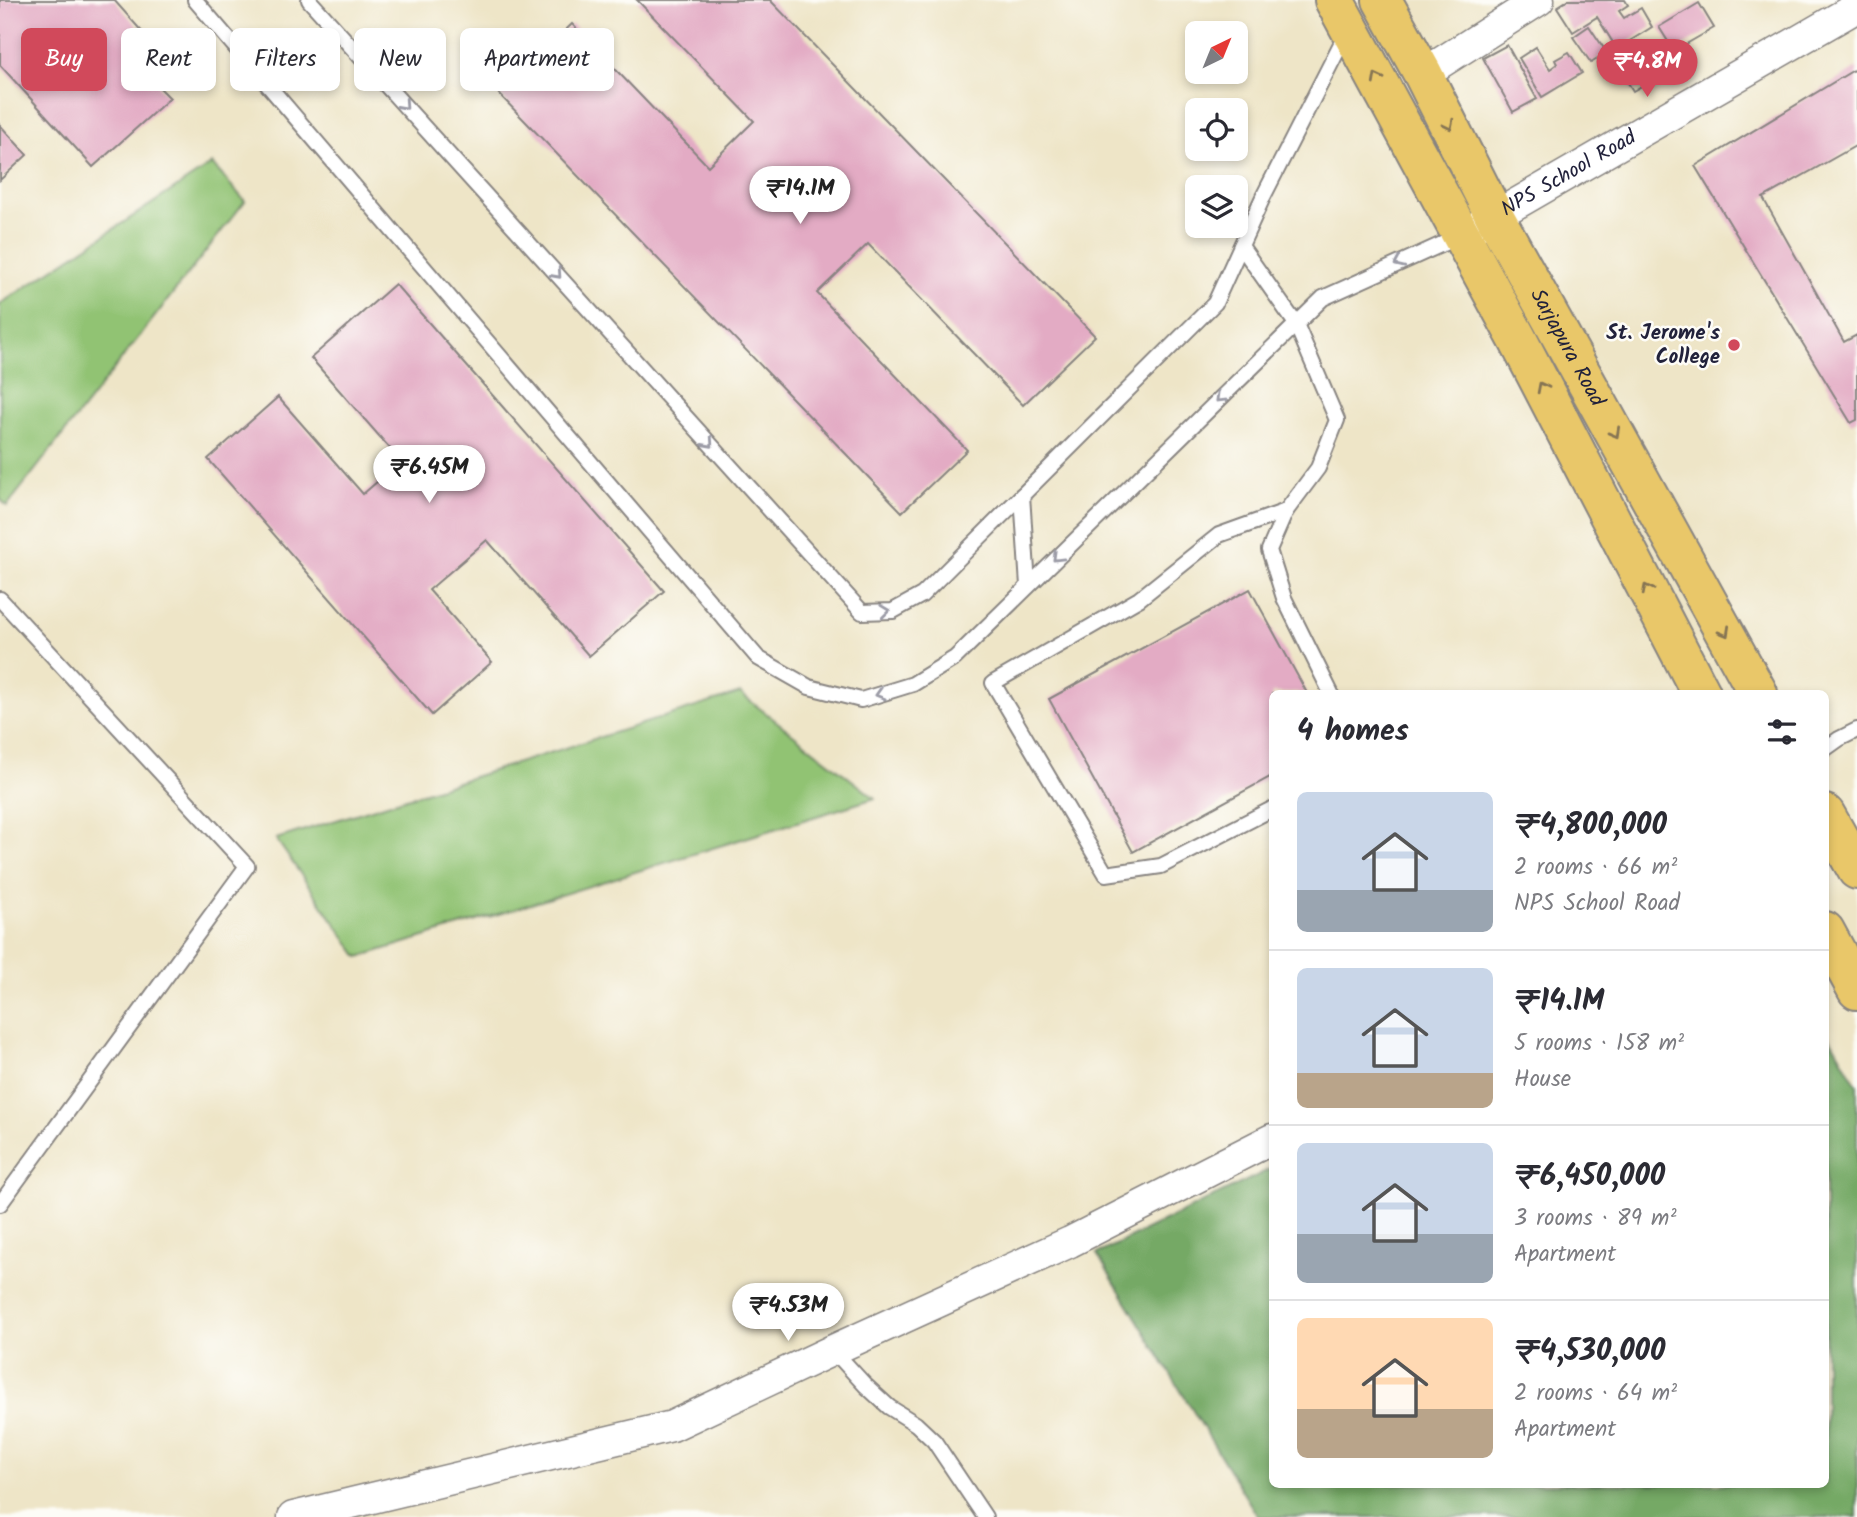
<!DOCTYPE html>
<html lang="en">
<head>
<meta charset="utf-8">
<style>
  body { margin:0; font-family:Kalam,sans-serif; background:#f2f2f3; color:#2b2b33; height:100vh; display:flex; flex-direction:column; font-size:26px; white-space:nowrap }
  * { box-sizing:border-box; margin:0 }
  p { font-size:23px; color:#7c7c81 }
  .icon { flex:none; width:38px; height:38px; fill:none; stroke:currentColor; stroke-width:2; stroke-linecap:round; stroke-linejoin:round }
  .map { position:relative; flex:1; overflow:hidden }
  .side { position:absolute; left:1269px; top:690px; width:560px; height:798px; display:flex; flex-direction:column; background:#fff; border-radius:10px; box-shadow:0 4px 10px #0003 }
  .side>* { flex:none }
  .guide { position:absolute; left:21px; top:28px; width:665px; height:63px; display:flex; gap:14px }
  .needle { width:46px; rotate:43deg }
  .tools { position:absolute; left:1185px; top:21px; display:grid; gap:14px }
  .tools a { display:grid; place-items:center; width:63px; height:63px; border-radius:10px; background:#fff; box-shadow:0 4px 10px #0003; font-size:35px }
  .price { position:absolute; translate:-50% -60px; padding:0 16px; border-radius:24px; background:#fff; color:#222; font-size:23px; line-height:46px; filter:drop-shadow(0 2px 4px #0008) }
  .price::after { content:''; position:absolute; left:50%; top:42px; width:21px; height:16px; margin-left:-10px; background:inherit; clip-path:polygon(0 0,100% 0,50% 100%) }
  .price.on { background:#d1495b; color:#fff }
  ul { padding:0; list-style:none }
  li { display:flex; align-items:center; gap:21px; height:175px; padding:0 28px }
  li+li { border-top:2px solid #e1e1e2 }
  li span { display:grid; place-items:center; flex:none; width:196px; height:140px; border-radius:10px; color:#555 }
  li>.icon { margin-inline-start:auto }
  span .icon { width:84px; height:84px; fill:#fffc; stroke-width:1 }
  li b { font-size:30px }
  h2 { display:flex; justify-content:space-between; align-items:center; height:84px; padding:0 28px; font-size:30px }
  .tag { padding:0 24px; border-radius:10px; background:#fff; box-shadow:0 4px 10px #0003; font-size:24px; line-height:63px }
  .tag.on { background:#d1495b; color:#fff }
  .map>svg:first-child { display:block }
  .green { fill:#91c373; stroke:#5a7257; stroke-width:2 }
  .forest { fill:#74a965; stroke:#4b6650; stroke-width:2 }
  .building { fill:#e3abc4 }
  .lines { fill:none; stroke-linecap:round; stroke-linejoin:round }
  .lane-casing { stroke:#888481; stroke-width:18 }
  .street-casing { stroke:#888481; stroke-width:33 }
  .primary-casing { stroke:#888481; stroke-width:42 }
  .lane { stroke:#fff; stroke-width:14 }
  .street { stroke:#fff; stroke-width:30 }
  .primary { stroke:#e9c769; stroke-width:38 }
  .oneway { stroke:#867452 }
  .oneway2 { stroke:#9c9ca7 }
  .poi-dot { fill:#d1495b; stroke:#fdfcf7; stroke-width:2.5 }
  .labels { text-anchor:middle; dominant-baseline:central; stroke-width:5; stroke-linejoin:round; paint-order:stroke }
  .street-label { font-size:21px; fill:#22223b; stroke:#fdfcf7 }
  .poi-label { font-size:21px; font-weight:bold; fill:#22223b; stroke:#fdfcf7; text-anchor:end }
</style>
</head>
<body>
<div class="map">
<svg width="1857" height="1517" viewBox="0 0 1857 1517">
  <rect width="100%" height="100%" fill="#fdfcf7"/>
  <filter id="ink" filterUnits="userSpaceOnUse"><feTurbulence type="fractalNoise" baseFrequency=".0143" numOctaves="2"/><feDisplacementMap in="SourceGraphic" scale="14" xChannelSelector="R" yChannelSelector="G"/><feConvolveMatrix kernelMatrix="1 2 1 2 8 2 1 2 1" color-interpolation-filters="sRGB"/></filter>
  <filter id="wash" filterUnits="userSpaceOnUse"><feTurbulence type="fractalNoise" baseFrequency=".00686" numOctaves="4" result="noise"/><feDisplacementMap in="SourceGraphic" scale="28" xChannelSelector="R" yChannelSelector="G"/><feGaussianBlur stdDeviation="1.57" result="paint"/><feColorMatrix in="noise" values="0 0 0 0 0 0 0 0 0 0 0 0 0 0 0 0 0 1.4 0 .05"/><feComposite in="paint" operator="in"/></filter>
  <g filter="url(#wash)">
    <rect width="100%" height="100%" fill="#eee5c7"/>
    <!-- green -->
    <g class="green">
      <polygon points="212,164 245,201 7,506 0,499 0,304"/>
      <polygon points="740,693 875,798 359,957 276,839"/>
    </g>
    <!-- forest -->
    <polygon class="forest" points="1825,1029 1857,1085 1857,1517 1258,1517 1097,1254 1272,1168 1272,1484 1825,1484"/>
    <g id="blocks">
      <!-- building -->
      <g class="building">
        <polygon points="0,0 114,0 176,70 158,86 170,98 93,167 0,65"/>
        <polygon points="637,0 770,0 1095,336 1023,405 868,244 817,293 967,450 902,512 499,94 572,24 708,166 754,121"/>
        <polygon points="1568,0 1625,0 1628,5 1619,11 1624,18 1641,8 1652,27 1617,49 1597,17 1573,32 1557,7"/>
        <polygon points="1699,3 1714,28 1674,51 1659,27"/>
        <polygon points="1589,26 1607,53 1591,63 1573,37"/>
        <polygon points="1645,42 1664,73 1633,91 1614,60"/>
        <polygon points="1507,45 1537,99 1513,112 1483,58"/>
        <polygon points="1536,47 1550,69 1557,64 1555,60 1569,52 1582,73 1542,97 1519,58"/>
        <polygon points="1857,68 1857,145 1763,198 1844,342 1857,335 1857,420 1851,423 1695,166"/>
        <polygon points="0,125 27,155 0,180"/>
        <polygon points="395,284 664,591 589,656 487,540 429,590 492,662 432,715 208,459 278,397 363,494 401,461 311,358"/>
        <polygon points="1250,589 1307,693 1272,693 1272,776 1133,852 1049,699"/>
      </g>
    </g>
  </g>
  <g filter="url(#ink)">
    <use href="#blocks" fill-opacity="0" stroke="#888481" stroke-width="2"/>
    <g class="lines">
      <!-- lane casing -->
      <g class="lane-casing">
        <g id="lane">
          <polyline points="195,0 758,658 809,687 861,700 913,684 955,658 1323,298 1460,236"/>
          <polyline points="309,0 862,612 893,611 922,595 1215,303 1263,197 1347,32"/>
          <polyline points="1241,246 1296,324 1337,420 1318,468 1286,511 1269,550 1284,598 1331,693"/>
          <polyline points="1022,495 1028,586"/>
          <polyline points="0,599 247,866 0,1204"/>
          <polyline points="1825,749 1839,739 1857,730"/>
          <polyline points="1272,809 1161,866 1106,874 993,683 1139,599 1219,535 1286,511"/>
          <polyline points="833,1350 865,1385 889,1407 916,1424 934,1441 985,1517"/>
        </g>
      </g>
      <!-- street casing -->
      <g class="street-casing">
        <g id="street">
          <polyline points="1423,74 1539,0"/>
          <path id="s1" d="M1476,227L1857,7"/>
          <polyline points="293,1517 672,1426 833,1350 1070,1242 1272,1139"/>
        </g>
      </g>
      <!-- primary casing -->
      <g class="primary-casing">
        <g id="primary">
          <polyline points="1334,0 1517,338 1701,693"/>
          <path id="s2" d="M1382,0L1423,74L1495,217L1758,693"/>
          <polyline points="1825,814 1857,870"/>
          <polyline points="1825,931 1857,990"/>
        </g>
      </g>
      <!-- lane -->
      <use href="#lane" class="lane"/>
      <!-- street -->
      <use href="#street" class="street"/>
      <!-- primary -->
      <use href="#primary" class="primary"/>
    </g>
    <!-- one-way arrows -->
    <defs><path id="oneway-chevron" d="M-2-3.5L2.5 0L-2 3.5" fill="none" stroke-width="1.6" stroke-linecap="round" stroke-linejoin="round" transform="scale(1.75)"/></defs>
    <g class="oneway">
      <use href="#oneway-chevron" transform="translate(1377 78) rotate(-118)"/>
      <use href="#oneway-chevron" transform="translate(1449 125) rotate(63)"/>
      <use href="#oneway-chevron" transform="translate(1542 387) rotate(-117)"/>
      <use href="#oneway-chevron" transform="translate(1615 433) rotate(61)"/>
      <use href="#oneway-chevron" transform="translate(1647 589) rotate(-117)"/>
      <use href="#oneway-chevron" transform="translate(1725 632) rotate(61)"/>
    </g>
    <g class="oneway2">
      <use href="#oneway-chevron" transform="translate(404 105) rotate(48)"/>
      <use href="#oneway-chevron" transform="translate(1399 263) rotate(156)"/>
      <use href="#oneway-chevron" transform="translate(557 274) rotate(48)"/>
      <use href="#oneway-chevron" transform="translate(1220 398) rotate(136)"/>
      <use href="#oneway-chevron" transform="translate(709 443) rotate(48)"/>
      <use href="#oneway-chevron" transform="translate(1057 557) rotate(136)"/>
      <use href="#oneway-chevron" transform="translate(885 611) rotate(-7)"/>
      <use href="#oneway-chevron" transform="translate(880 694) rotate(163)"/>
    </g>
  </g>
  <!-- markers -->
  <circle class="poi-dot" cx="1734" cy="345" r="7"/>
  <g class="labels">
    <!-- street labels -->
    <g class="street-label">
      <text stroke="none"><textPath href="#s1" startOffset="107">NPS School Road</textPath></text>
      <text stroke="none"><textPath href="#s2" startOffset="394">Sarjapura Road</textPath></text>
    </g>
    <!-- poi labels -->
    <g class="poi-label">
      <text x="1720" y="333">St. Jerome's<tspan x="1720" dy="24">College</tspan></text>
    </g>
  </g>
</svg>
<div class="tools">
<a><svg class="needle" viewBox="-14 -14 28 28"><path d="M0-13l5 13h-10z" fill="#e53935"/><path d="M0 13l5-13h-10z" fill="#7c7c81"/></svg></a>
<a><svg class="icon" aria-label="locate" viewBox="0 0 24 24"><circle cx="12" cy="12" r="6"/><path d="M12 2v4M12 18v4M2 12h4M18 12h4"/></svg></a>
<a><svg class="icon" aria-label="layers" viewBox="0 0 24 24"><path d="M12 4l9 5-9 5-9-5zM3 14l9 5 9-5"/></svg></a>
</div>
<b class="price on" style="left:1647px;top:99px">₹4.8M</b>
<b class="price" style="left:800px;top:226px">₹14.1M</b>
<b class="price" style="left:429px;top:505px">₹6.45M</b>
<b class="price" style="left:788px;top:1343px">₹4.53M</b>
<div class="guide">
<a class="tag on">Buy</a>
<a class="tag">Rent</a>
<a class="tag">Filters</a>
<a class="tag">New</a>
<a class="tag">Apartment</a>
</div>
<section class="side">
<h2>4 homes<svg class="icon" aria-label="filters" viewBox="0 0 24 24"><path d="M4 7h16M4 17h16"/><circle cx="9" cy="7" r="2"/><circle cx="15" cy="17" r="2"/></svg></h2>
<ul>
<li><span style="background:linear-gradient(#c9d6e8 70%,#9aa5b1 0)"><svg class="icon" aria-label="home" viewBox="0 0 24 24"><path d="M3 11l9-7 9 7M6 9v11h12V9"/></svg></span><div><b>₹4,800,000</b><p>2 rooms · 66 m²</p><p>NPS School Road</p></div></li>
<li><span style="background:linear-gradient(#c9d6e8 75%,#b9a48a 0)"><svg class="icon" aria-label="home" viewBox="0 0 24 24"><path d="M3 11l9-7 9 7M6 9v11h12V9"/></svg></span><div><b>₹14.1M</b><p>5 rooms · 158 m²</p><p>House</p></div></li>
<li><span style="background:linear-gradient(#c9d6e8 65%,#9aa5b1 0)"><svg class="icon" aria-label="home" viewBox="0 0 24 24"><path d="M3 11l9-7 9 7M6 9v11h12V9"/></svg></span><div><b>₹6,450,000</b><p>3 rooms · 89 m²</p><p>Apartment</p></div></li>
<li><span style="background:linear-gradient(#ffd9b3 65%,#b9a48a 0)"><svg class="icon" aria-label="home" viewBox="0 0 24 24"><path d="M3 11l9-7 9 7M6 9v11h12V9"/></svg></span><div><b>₹4,530,000</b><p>2 rooms · 64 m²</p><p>Apartment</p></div></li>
</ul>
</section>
</div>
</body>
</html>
